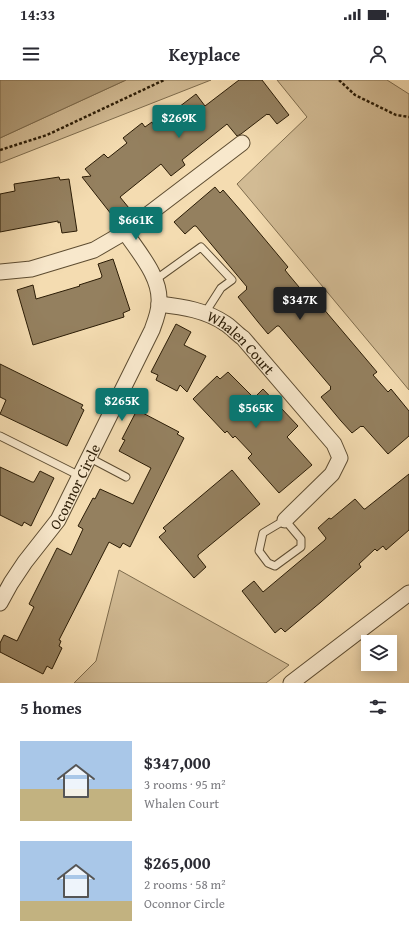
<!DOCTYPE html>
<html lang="en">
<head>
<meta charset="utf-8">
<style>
  body { margin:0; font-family:"Gentium Book Plus",serif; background:#f7f7f7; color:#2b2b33; height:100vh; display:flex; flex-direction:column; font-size:15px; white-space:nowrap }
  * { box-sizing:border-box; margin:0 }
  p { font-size:13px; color:#7c7c81 }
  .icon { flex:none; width:22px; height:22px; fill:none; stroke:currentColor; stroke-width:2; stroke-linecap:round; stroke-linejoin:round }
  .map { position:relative; height:603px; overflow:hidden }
  .sheet { display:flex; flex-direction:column; background:#fff; flex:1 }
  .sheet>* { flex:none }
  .tools { position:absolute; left:361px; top:555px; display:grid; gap:8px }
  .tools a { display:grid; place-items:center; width:36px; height:36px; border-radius:0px; background:#fff; box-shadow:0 2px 10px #0003; font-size:20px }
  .price { position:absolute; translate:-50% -34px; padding:0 9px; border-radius:4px; background:#0f766e; color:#fff; font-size:13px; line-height:26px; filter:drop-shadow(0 1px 2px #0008) }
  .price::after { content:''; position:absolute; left:50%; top:24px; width:12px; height:9px; margin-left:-6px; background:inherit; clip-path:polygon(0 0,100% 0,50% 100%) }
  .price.on { background:#222; color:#fff }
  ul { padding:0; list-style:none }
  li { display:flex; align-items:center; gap:12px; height:100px; padding:0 20px }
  li span { display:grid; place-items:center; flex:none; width:112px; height:80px; border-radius:0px; color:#555 }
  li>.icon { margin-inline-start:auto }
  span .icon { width:48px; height:48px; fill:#fffc; stroke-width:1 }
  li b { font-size:17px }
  h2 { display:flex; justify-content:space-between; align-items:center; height:48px; padding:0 20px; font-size:17px }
  .status { display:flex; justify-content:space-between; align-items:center; height:28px; padding:0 20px; background:#fff; direction:ltr }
  .status svg { height:11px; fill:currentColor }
  header { display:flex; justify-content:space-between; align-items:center; height:52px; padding:0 20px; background:#fff; font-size:18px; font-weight:800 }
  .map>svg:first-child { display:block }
  .green { fill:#d2bb94; stroke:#7e6c4d }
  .water { fill:#b09b77; stroke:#7b684a }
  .building { fill:#94805f; stroke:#2b1c06 }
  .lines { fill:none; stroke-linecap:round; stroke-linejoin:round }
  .service-casing { stroke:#5d4c31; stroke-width:9 }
  .minor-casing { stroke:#5d4c31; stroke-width:17 }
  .path { stroke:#2b1c06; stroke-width:2.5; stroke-dasharray:3 2; stroke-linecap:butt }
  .service { stroke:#f8e8cc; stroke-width:7 }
  .minor { stroke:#f8e8cc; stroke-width:15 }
  .labels { text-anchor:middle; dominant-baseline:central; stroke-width:3.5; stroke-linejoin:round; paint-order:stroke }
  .street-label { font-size:15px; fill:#2b1c06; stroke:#f8e8cc }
</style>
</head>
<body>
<div class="status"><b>14:33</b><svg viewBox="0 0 49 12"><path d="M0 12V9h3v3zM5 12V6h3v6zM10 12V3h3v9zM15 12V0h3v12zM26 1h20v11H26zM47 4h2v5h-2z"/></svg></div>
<header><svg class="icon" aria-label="menu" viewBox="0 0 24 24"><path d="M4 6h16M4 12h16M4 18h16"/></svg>Keyplace<svg class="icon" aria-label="person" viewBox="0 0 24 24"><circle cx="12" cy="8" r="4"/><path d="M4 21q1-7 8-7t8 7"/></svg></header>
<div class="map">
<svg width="409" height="603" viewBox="0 0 409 603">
  <rect width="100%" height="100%" fill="#f4dcb1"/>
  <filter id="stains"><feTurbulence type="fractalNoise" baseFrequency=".005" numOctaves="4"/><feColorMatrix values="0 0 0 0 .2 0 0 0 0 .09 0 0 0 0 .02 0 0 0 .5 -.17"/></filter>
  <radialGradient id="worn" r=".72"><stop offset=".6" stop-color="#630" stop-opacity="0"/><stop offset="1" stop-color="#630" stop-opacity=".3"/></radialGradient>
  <!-- green -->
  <g class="green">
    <polygon points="126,0 211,0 0,83 0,58"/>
    <polygon points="277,0 387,0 409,14 409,310 237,104 307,37"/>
    <polygon points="119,490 289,585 266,603 74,603 96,581"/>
  </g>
  <!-- water -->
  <polygon class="water" points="0,0 126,0 0,58"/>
  <!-- building -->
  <g class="building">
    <polygon points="239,0 262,0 289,35 277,44 269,34 268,35 267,34 241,54 237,56 227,44 182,80 185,85 171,96 161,84 120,117 129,128 115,139 82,97 91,96 85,89 104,74 108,78 127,63 123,58 142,43 145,47 152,42 154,46 196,14 205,26"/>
    <polygon points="59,97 60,100 69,99 77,151 62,153 60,142 58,143 58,141 0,152 0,114 15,111 14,104"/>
    <polygon points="215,107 220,113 223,110 242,132 288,187 285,190 289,195 304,213 307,210 322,227 377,292 373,295 388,312 391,309 409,331 409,356 388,374 363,346 362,347 361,346 352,353 341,341 321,317 331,309 330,308 331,307 279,246 277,246 268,254 258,242 238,217 247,209 246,208 247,207 196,146 194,146 185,154 174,142"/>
    <polygon points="113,179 130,230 123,233 124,237 33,265 17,210 33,205 36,219 80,206 79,205 101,198 102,196 98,184"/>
    <polygon points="176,244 191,252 184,265 206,276 187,312 180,305 177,311 156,300 158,295 151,292"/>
    <polygon points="0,284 83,325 81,328 84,330 67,366 0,334 6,320 0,317"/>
    <polygon points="228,292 254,318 263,309 298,346 287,357 312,385 279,413 248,378 252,374 235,356 233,358 227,351 225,353 193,319 217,296 220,299"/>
    <polygon points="137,330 179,352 177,354 184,358 130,467 123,463 120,468 109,462 59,560 61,561 59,566 62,568 52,589 47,586 43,594 0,572 0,563 4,555 17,561 34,527 29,524 57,468 71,475 83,449 78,446 93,418 95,419 100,409 133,424 151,388 119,371 125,360 122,359"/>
    <polygon points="0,387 32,402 34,402 40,391 54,398 31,446 24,442 22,446 0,435"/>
    <polygon points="232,390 260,424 198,475 198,477 206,487 194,498 159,457 166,451 163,448"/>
    <polygon points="409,394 409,450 386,470 383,466 377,471 375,469 359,484 361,487 321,522 285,552 281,548 275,553 242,511 254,501 263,512 325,460 326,458 318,448 329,438 331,439 355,419 364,429 365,429"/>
  </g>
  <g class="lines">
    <!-- service casing -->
    <g class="service-casing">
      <g id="service">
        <polyline points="155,200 201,167 232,200 221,208 205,233"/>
        <polyline points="0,356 80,396"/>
        <polyline points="90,378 126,397"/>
        <polygon points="285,440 301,459 301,467 275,486 268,483 259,471 263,453"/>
      </g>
    </g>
    <!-- minor casing -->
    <g class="minor-casing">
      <g id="minor">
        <polyline points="0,192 31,189 94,170 125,152 242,63"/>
        <path id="s1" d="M159,224C183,227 206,230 226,244C232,248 237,254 243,258L334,364L340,378L332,394L285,440"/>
        <path id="s2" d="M0,523L11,503L25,482L58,440L152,250C155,242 159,232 159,223C161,197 139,173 125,152"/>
        <polyline points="291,603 409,513"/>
      </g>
    </g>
    <!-- path -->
    <g class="path">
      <polyline points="339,0 355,15 396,35 409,37"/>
      <polyline points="0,70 47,55 164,0"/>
    </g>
    <!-- service -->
    <use href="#service" class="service"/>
    <!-- minor -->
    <use href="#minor" class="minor"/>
  </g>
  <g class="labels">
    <!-- street labels -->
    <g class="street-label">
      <text stroke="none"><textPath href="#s1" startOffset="94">Whalen Court</textPath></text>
      <text stroke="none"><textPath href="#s2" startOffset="139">Oconnor Circle</textPath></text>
    </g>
  </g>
  <rect width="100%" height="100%" filter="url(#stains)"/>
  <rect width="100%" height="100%" fill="url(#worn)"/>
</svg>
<div class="tools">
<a><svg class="icon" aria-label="layers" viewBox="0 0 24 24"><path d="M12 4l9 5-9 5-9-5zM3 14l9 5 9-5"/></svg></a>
</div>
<b class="price" style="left:179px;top:59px">$269K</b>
<b class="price" style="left:136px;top:161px">$661K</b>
<b class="price on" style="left:300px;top:241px">$347K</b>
<b class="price" style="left:122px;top:342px">$265K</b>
<b class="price" style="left:256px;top:349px">$565K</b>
</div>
<section class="sheet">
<h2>5 homes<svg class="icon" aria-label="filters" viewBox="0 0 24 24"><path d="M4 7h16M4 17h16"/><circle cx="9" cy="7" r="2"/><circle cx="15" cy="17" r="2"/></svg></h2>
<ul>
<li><span style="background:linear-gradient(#a9c7e8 60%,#c2b280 0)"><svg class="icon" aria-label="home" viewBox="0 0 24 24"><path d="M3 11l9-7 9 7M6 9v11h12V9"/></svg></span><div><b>$347,000</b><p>3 rooms · 95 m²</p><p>Whalen Court</p></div></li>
<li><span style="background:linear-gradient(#a9c7e8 75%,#c2b280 0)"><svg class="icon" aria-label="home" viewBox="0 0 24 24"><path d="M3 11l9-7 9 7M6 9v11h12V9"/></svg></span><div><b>$265,000</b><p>2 rooms · 58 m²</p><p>Oconnor Circle</p></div></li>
</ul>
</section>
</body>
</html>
